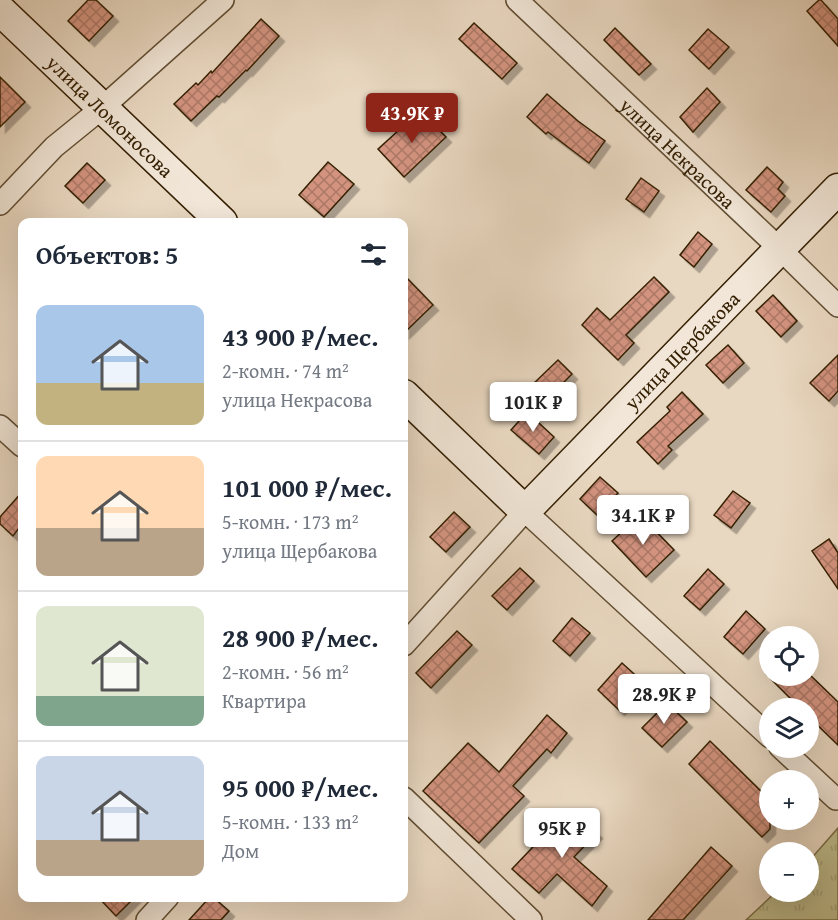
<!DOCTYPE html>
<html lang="ru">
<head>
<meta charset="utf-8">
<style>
  body { margin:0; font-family:"Gentium Book Plus",serif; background:#f6f6f7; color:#1f2937; height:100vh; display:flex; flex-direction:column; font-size:22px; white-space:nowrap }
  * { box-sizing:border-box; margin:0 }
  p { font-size:20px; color:#747a83 }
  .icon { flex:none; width:33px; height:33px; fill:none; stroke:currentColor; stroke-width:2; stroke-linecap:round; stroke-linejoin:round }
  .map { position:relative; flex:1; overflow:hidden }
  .sheet { position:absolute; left:18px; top:218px; width:390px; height:684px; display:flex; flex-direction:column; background:#fff; border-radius:12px; box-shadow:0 6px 24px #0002 }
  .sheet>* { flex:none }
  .fabs { position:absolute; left:759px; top:626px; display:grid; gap:12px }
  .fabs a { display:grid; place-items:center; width:60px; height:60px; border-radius:50%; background:#fff; box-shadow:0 6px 24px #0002; font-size:30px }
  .price { position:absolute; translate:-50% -51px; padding:0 14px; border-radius:6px; background:#fff; color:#222; font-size:20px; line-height:39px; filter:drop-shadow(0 2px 3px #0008) }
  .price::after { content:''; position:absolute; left:50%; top:36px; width:18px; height:14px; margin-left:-9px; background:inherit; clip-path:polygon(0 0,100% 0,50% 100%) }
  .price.on { background:#8f2418; color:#fff }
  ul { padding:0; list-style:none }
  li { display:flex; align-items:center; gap:18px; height:150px; padding:0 18px }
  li+li { border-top:2px solid #e0e1e3 }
  li span { display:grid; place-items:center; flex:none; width:168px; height:120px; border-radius:12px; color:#555 }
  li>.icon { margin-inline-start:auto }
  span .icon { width:72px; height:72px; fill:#fffc; stroke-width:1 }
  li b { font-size:26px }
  h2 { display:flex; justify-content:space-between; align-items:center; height:72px; padding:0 18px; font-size:26px }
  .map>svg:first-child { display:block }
  .park { fill:url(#park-tufts); stroke:#7a6e48; stroke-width:1.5 }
  .building { fill:url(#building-cross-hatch); stroke:#352004; stroke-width:1.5; filter:url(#shadow) }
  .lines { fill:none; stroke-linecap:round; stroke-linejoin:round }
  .street-casing { stroke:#624e33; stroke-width:24 }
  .secondary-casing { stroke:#352004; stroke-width:33 }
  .street { stroke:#f1e6d7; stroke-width:21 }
  .secondary { stroke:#f1e6d7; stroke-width:30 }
  .labels { text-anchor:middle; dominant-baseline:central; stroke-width:5; stroke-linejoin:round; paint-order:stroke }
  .street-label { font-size:20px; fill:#352004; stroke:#f1e6d7 }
</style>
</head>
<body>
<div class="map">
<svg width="838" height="920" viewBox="0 0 838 920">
  <defs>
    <pattern id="park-tufts" width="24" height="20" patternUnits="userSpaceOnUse" patternTransform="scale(1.5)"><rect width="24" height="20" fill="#bebc8d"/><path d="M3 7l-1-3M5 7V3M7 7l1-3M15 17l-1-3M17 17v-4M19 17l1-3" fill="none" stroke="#a4a178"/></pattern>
    <pattern id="building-cross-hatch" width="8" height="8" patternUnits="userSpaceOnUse" patternTransform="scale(1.5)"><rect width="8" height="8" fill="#d3937f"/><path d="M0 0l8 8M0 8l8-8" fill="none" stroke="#ac7866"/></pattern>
    <filter id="shadow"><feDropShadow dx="5.5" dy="5.5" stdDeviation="0" flood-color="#0004"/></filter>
  </defs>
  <rect width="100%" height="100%" fill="#e9d8c1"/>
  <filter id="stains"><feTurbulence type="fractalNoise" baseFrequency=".00333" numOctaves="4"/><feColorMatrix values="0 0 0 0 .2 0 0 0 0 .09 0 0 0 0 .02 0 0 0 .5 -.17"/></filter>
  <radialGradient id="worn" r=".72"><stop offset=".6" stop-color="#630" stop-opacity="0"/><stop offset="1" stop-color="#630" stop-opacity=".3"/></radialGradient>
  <!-- park -->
  <polygon class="park" points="838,828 838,920 746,920 777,891 808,891 809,861"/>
  <!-- building -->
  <g class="building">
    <polygon points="88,0 96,0 113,16 89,41 68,21"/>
    <polygon points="819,0 821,0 838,19 838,46 807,11"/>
    <polygon points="261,19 279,36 247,71 246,70 219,97 217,96 191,121 174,104 196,83 198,85 211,71 212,73"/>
    <polygon points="474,23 517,63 502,79 459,39"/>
    <polygon points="615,28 651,64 639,75 604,40"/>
    <polygon points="708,29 729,47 709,69 689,50"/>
    <polygon points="0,77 25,102 0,127"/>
    <polygon points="707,88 720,102 693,132 680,117"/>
    <polygon points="547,94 578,121 605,141 589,163 548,132 546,134 527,117"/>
    <polygon points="420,111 446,137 404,177 378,149"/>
    <polygon points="328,162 354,184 324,217 299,195"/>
    <polygon points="87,163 105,180 83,203 65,186"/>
    <polygon points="767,167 783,182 778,189 785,196 771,212 746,190"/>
    <polygon points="641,178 659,191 644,212 626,199"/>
    <polygon points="698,232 712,244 694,267 680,255"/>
    <polygon points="404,275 433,305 404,333"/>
    <polygon points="654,277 669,292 626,335 634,343 618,360 582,325 597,308 610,320"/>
    <polygon points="773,295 797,321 781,337 756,311"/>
    <polygon points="728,345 744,363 723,383 706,365"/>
    <polygon points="838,355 838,391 829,401 810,383"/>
    <polygon points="558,360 572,374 544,402 530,387"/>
    <polygon points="682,392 703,414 668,446 672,450 658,464 637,442 670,411 667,407"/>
    <polygon points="527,412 554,437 539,454 511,430"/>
    <polygon points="600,477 618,493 597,515 580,499"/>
    <polygon points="733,491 750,503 731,528 714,515"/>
    <polygon points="22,492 22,524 13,536 0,524 0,517"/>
    <polygon points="454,512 470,527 446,552 430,537"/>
    <polygon points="640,515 674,550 646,577 612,541"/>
    <polygon points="829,539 838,553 838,589 812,551"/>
    <polygon points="520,568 534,581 507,610 492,596"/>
    <polygon points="708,569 724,584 700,610 684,596"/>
    <polygon points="746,611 765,629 743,654 724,637"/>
    <polygon points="572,618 590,633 570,656 553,641"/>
    <polygon points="457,631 472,645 431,688 416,673"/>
    <polygon points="622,663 644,683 619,710 598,690"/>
    <polygon points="767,675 810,675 838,702 838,745 808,716 808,708 800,708"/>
    <polygon points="667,703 687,722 662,747 642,728"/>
    <polygon points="547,715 567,733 551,753 547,749 513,786 524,796 479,843 423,791 468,743 499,772"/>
    <polygon points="710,741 770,800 770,829 762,837 689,764"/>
    <polygon points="569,809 597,833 574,857 607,886 592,906 557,874 539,893 512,869"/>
    <polygon points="711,847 732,866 683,920 648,920"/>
    <polygon points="98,897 135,897 116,916"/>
    <polygon points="210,897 213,897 229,911 221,920 189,920"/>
  </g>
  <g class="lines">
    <!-- street casing -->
    <g class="street-casing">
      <g id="street">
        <path id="s1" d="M517,0L780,249L838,306"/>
        <polyline points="0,204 54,147 102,108 223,0"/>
        <polyline points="0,426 22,446"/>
        <polyline points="404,645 525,511 770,737"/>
        <polyline points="780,747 836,799"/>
        <polyline points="404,798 531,920"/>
        <polyline points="147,920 168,897"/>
      </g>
    </g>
    <!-- secondary casing -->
    <g class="secondary-casing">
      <g id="secondary">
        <path id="s2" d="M0,10L222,222"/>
        <path id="s3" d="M404,395L525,511L838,189"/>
      </g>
    </g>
    <!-- street -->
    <use href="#street" class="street"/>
    <!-- secondary -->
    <use href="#secondary" class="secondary"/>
  </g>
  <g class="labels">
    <!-- street labels -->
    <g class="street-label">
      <text stroke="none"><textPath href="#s2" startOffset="153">улица Ломоносова</textPath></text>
      <text stroke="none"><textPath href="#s1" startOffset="222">улица Некрасова</textPath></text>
      <text stroke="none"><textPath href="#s3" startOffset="392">улица Щербакова</textPath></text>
    </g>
  </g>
  <rect width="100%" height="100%" filter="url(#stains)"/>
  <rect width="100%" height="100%" fill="url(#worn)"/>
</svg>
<div class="fabs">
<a><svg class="icon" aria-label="locate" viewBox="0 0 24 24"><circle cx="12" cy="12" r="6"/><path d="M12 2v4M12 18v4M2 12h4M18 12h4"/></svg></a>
<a><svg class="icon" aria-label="layers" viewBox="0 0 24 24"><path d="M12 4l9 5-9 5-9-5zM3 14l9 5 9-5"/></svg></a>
<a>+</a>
<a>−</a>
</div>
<b class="price on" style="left:412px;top:144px">43.9K ₽</b>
<b class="price" style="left:533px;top:433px">101K ₽</b>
<b class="price" style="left:643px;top:546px">34.1K ₽</b>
<b class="price" style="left:664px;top:725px">28.9K ₽</b>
<b class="price" style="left:562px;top:859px">95K ₽</b>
<section class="sheet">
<h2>Объектов: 5<svg class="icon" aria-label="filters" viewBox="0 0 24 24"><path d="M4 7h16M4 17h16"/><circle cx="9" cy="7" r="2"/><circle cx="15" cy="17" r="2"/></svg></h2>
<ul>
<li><span style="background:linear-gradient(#a9c7e8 65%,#c2b280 0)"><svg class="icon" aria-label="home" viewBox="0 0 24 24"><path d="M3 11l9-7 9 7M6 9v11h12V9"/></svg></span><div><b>43 900 ₽/мес.</b><p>2-комн. · 74 m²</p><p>улица Некрасова</p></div></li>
<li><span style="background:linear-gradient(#ffd9b3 60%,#b9a48a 0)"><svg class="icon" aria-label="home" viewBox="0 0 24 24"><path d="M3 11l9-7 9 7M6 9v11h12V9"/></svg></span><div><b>101 000 ₽/мес.</b><p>5-комн. · 173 m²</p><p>улица Щербакова</p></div></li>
<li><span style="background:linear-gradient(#dfe7d0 75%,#7fa58c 0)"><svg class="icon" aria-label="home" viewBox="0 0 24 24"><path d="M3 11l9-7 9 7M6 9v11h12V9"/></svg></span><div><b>28 900 ₽/мес.</b><p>2-комн. · 56 m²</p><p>Квартира</p></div></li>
<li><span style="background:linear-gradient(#c9d6e8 70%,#b9a48a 0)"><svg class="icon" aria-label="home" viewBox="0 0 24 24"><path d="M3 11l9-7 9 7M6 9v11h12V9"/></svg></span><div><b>95 000 ₽/мес.</b><p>5-комн. · 133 m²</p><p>Дом</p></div></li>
</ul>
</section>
</div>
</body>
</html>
